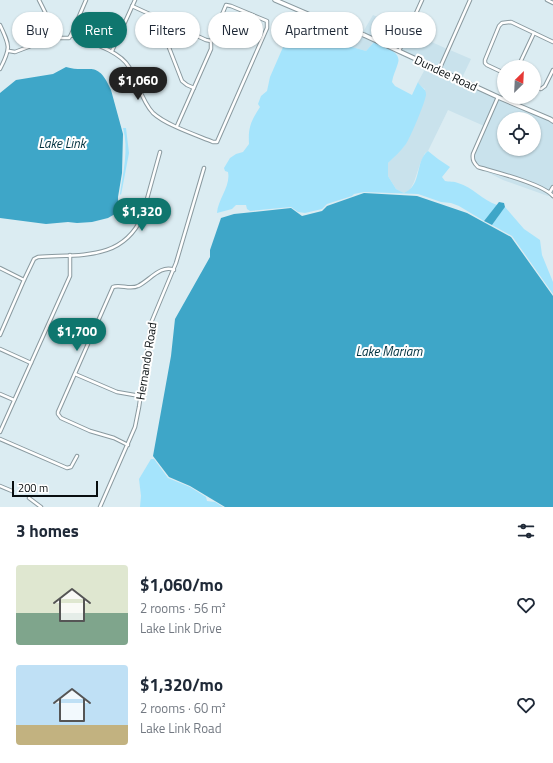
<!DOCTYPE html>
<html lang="en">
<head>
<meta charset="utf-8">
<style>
  body { margin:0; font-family:"Titillium Web",sans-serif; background:#f6f6f7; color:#1f2937; height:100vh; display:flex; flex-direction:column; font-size:15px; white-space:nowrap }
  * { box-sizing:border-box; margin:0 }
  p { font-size:13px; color:#747a83 }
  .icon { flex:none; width:22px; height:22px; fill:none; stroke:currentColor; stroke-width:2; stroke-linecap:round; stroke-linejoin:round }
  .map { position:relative; height:507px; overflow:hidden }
  .details { display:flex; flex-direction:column; background:#fff; flex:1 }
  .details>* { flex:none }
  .hud { position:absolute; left:12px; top:12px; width:529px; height:36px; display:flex; gap:8px }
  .needle { width:26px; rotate:24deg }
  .controls { position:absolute; left:497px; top:60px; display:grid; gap:8px }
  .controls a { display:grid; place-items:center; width:44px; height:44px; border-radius:50%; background:#fff; box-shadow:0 1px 3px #0004; font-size:20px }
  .scale { position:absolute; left:12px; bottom:10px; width:86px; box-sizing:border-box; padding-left:4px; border:2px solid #080e10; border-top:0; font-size:11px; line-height:14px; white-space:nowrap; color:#080e10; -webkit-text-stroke:3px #fff; paint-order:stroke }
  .price { position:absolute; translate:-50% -34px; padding:0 9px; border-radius:14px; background:#0f766e; color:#fff; font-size:13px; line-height:26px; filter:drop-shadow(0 1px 2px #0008) }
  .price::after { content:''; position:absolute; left:50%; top:24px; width:12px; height:9px; margin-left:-6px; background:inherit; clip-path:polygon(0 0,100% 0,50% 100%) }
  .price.active { background:#222; color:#fff }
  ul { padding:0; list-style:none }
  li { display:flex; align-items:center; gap:12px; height:100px; padding:0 16px }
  li span { display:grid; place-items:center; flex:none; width:112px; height:80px; border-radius:4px; color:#555 }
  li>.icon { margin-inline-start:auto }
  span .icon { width:48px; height:48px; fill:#fffc; stroke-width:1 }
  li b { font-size:17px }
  h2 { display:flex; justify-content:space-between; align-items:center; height:48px; padding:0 16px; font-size:17px }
  .pill { padding:0 14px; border-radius:18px; background:#fff; box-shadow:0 1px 3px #0004; font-size:14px; line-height:36px }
  .pill.active { background:#0f766e; color:#fff }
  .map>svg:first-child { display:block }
  .built { fill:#c9e2ec; fill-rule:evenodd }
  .green { fill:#a5e4fc }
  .water { fill:#3ea6c8 }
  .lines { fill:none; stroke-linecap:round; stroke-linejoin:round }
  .street-casing { stroke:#8a9aa0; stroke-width:4.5 }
  .secondary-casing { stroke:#8a9aa0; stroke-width:5.5 }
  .street { stroke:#fff; stroke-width:2.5 }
  .secondary { stroke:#fff; stroke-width:3.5 }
  .labels { text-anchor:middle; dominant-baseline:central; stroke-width:4; stroke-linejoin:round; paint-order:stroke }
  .street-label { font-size:12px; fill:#080e10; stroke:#fff }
  .water-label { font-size:13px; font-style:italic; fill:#013240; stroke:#fff }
</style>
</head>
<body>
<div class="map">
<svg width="553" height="507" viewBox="0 0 553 507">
  <rect width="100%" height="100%" fill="#dbecf2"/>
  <!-- built -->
  <g class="built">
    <polygon points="373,15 407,30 399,49 363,32"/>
    <polygon points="347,30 496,98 484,126 448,110 428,151 425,153 420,164 414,182 410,190 404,193 396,189 388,176 388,163 405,145 415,123 425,89 419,85 418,82 424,71 422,67 413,61 374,42 366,51 352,47 346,38"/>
    <polygon points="410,32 447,49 439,68 402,50"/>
    <polygon points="450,50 471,59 462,78 441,69"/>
    <path d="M499,99L549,120L553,123V184L549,190L530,182L479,165L476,162L474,159V155ZM504,119H534V149H504Z"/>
    <polygon points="483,170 528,185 549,194 550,196 548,196 503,180"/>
  </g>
  <!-- green -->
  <g class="green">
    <path d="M320,21L347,30V38L352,47L366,51L374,42C382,46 402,51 398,63C396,70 393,75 392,82L395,86L412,95L418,82C420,87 426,88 426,94C426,101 410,138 406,144C401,151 394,157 388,163V176L396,189L404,193C405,192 408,191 409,190C421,181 416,160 428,151L438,159L450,167L442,177L445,181C449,182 454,181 458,183C473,187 482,200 497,205L484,221L459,206L451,203L441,202L418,194L364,192L354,194L352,196L327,204L322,209L305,213L298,212L291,207L250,211L247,209L246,205H236L232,209L217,213C218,199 231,186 228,172L225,171L224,168L230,158L236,154L243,152L249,144C248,127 251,121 260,107L258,104L261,96L267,91L270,77L287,38L292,34H300L307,32L314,24Z"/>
    <path d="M123,128H126L129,153L121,195L120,194C123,173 129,149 123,128Z"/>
    <polygon points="505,207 524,229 540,240 542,255 553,282 553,294 512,236 492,225"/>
    <polygon points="151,459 154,459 168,478 190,487 206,497 207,501 215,502 223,507 140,507 141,496 139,479"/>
  </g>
  <!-- water -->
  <g class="water">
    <path d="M66,67C90,74 97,58 111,90L123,134L122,173L118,197V207L115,214L108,218L92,222L77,223L68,222L46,224L0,218V93L16,80L53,74Z"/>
    <polygon points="364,193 417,196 467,213 511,237 553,296 553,507 225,507 190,486 169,477 153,456 171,356 175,319 210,257 210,250 221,218 234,214 291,208 302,216 322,211 327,206"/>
    <polygon points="499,202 504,203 505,207 492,225 484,221"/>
  </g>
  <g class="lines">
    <!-- street casing -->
    <g class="street-casing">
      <g id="street">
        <polyline points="39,0 57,36"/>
        <polyline points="547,0 553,3"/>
        <polyline points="132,6 206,40 211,41"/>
        <polyline points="170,24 167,36 168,45 182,81 187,85 194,88"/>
        <path d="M0,25C10,46 11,48 0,69"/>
        <path d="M71,35C88,42 119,50 129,67C137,80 142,102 153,113C166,125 196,135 213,142H217L267,28V21L231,6L226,5L211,41V49L177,126"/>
        <polyline points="9,51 15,52 57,36 60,38 69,38 71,35 86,0"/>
        <polyline points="112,51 135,0"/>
        <polyline points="399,51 422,0"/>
        <polyline points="518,67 534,33"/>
        <polyline points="439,70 470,0"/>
        <polyline points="504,73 487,65 485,63 485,60 499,26 502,23 511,22 553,42"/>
        <polyline points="534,87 541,89 545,86 553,70"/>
        <path d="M498,97L473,154C472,160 474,163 478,167C495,172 543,184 553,196"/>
        <polyline points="550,192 553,187"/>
        <polyline points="0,268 24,280"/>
        <path d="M0,335L24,280L34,259L38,257C80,254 122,261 142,217L160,152"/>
        <polyline points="0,349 31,363"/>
        <polyline points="75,374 117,392 140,396"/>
        <polyline points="0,394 14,400"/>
        <polyline points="0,432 70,276 70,255"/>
        <polyline points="0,439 67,468 71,467 77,456"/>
        <path d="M128,445L114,438L90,431L61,418L58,414V412L113,287C120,284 130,290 138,286C149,281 161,264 174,270"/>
        <polyline points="0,486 12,491"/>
        <polyline points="29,498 41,507"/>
        <polyline points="100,507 135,427 139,407 151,323 176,263 204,168"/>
      </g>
    </g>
    <!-- secondary casing -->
    <g class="secondary-casing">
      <polyline id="secondary" points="275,0 317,18 364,35 498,97 550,119 553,121"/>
    </g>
    <!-- street -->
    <use href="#street" class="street"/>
    <!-- secondary -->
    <use href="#secondary" class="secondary"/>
  </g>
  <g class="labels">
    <!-- street labels -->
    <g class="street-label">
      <text transform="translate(446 73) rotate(25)">Dundee Road</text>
      <text transform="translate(146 361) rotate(-81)">Hernando Road</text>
    </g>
    <!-- water labels -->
    <g class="water-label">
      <text x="62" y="143">Lake Link</text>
      <text x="389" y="351">Lake Mariam</text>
    </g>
  </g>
</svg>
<div class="controls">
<a><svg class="needle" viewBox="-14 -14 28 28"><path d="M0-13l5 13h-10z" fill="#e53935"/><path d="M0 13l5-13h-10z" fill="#747a83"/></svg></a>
<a><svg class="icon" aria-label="locate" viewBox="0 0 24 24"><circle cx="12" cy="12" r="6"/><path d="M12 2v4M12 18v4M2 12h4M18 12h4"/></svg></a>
</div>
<div class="scale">200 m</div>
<b class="price active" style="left:138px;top:101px">$1,060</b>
<b class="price" style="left:142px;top:232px">$1,320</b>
<b class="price" style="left:77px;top:352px">$1,700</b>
<div class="hud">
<a class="pill">Buy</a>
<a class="pill active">Rent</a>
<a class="pill">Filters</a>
<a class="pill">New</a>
<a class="pill">Apartment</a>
<a class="pill">House</a>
</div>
</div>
<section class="details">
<h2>3 homes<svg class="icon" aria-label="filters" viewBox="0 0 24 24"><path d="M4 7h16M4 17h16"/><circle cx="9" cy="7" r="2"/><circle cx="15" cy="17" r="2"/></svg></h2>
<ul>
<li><span style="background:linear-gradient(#dfe7d0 60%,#7fa58c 0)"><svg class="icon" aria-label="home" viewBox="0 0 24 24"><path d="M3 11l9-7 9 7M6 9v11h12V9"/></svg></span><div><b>$1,060/mo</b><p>2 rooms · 56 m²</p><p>Lake Link Drive</p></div><svg class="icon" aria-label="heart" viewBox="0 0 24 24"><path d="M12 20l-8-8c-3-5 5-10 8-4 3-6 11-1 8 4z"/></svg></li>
<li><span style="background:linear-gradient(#bfe0f5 75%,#c2b280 0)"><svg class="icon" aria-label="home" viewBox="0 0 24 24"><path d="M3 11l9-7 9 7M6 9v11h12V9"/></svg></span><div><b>$1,320/mo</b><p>2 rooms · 60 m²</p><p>Lake Link Road</p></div><svg class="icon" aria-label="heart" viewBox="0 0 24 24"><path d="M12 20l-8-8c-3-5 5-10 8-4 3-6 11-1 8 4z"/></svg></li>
</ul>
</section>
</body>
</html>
